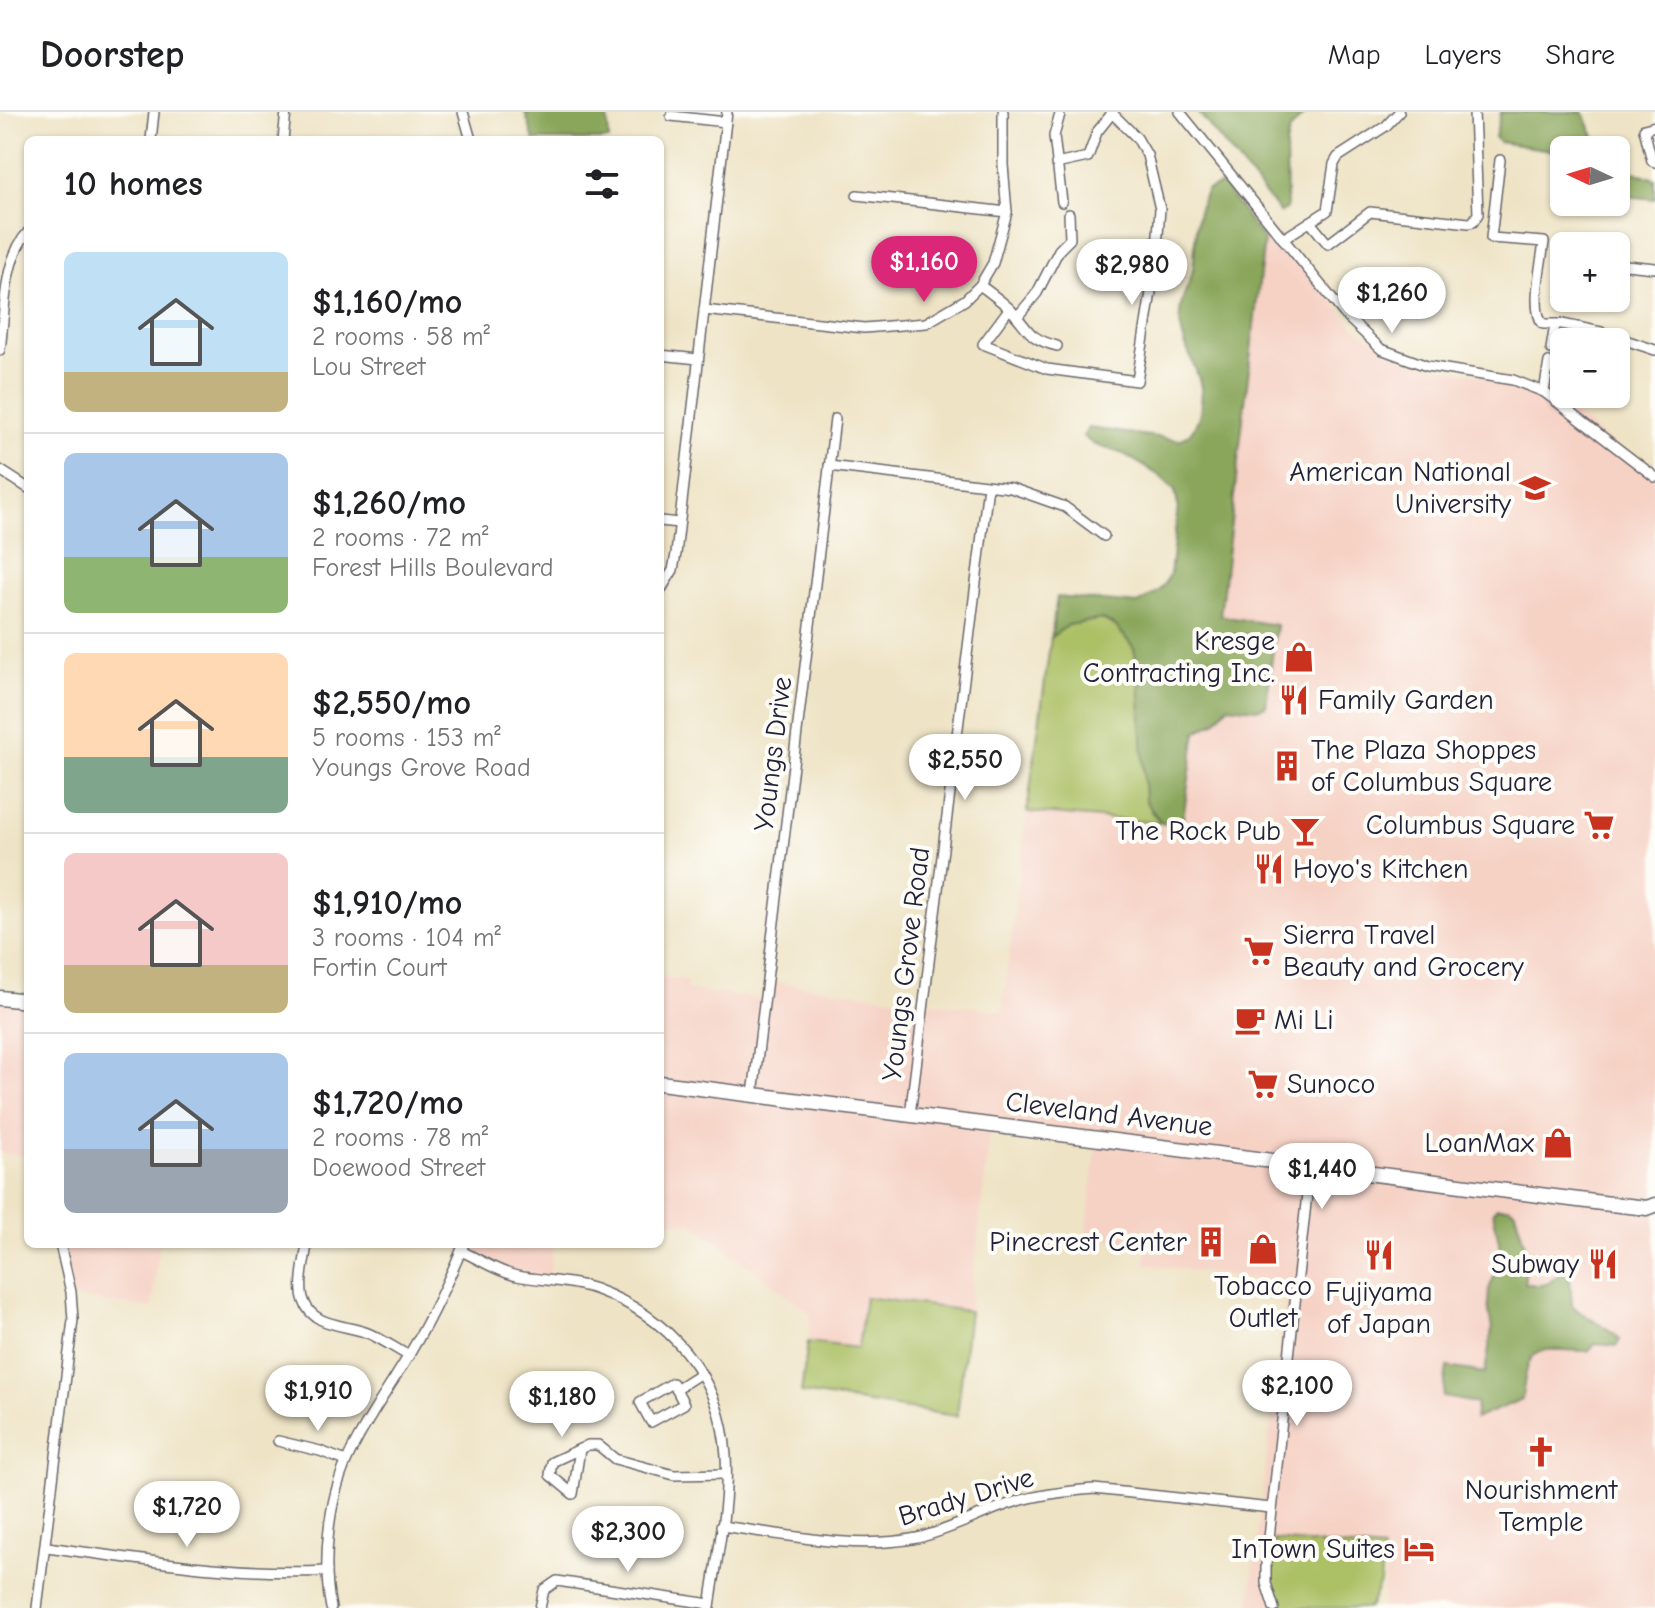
<!DOCTYPE html>
<html lang="en">
<head>
<meta charset="utf-8">
<style>
  body { margin:0; font-family:"Comic Neue",sans-serif; background:#f2f2f2; color:#202124; height:100vh; display:flex; flex-direction:column; font-size:30px; white-space:nowrap }
  * { box-sizing:border-box; margin:0 }
  p { font-size:26px; color:#757577 }
  .icon { flex:none; width:44px; height:44px; fill:none; stroke:currentColor; stroke-width:2; stroke-linecap:round; stroke-linejoin:round }
  .map { position:relative; flex:1; overflow:hidden }
  .side { position:absolute; left:24px; top:24px; width:640px; height:1112px; display:flex; flex-direction:column; background:#fff; border-radius:12px; box-shadow:0 2px 6px #0004 }
  .side>* { flex:none }
  .needle { width:52px; rotate:274deg }
  .fabs { position:absolute; left:1550px; top:24px; display:grid; gap:16px }
  .fabs a { display:grid; place-items:center; width:80px; height:80px; border-radius:12px; background:#fff; box-shadow:0 2px 6px #0004; font-size:40px }
  .price { position:absolute; translate:-50% -68px; padding:0 18px; border-radius:28px; background:#fff; color:#222; font-size:26px; line-height:52px; filter:drop-shadow(0 2px 4px #0008) }
  .price::after { content:''; position:absolute; left:50%; top:48px; width:24px; height:18px; margin-left:-12px; background:inherit; clip-path:polygon(0 0,100% 0,50% 100%) }
  .price.selected { background:#db2777; color:#fff }
  ul { padding:0; list-style:none }
  li { display:flex; align-items:center; gap:24px; height:200px; padding:0 40px }
  li+li { border-top:2px solid #e0e0e0 }
  li span { display:grid; place-items:center; flex:none; width:224px; height:160px; border-radius:12px; color:#555 }
  li>.icon { margin-inline-start:auto }
  span .icon { width:96px; height:96px; fill:#fffc; stroke-width:1 }
  li b { font-size:34px }
  h2 { display:flex; justify-content:space-between; align-items:center; height:96px; padding:0 40px; font-size:34px }
  header { display:flex; align-items:center; gap:48px; box-sizing:border-box; height:112px; padding:0 40px; background:#fff; border-bottom:2px solid #e0e0e0 }
  header strong { font-size:38px }
  nav { display:flex; gap:44px; margin-inline-start:auto; font-size:28px }
  .map>svg:first-child { display:block }
  .built { fill:#f6d2c5; fill-rule:evenodd }
  .green { fill:#acc065; stroke:#677150; stroke-width:2 }
  .forest { fill:#89a65a; stroke:#56644a; stroke-width:2 }
  .lines { fill:none; stroke-linecap:round; stroke-linejoin:round }
  .street-casing { stroke:#69666b; stroke-width:12 }
  .primary-casing { stroke:#69666b; stroke-width:17 }
  .street { stroke:#fff; stroke-width:9 }
  .primary { stroke:#fff; stroke-width:14 }
  .labels { text-anchor:middle; dominant-baseline:central; stroke-width:8; stroke-linejoin:round; paint-order:stroke }
  .poi-label { font-size:28px; fill:#22223b; stroke:#fdfcf7; text-anchor:end }
  .street-label { font-size:28px; fill:#22223b; stroke:#fdfcf7 }
</style>
</head>
<body>
<header>
<strong>Doorstep</strong>
<nav><a>Map</a><a>Layers</a><a>Share</a></nav>
</header>
<div class="map">
<svg width="1655" height="1496" viewBox="0 0 1655 1496">
  <rect width="100%" height="100%" fill="#fdfcf7"/>
  <filter id="ink" filterUnits="userSpaceOnUse"><feTurbulence type="fractalNoise" baseFrequency=".0125" numOctaves="2"/><feDisplacementMap in="SourceGraphic" scale="16" xChannelSelector="R" yChannelSelector="G"/><feConvolveMatrix kernelMatrix="1 2 1 2 8 2 1 2 1" color-interpolation-filters="sRGB"/></filter>
  <filter id="wash" filterUnits="userSpaceOnUse"><feTurbulence type="fractalNoise" baseFrequency=".006" numOctaves="4" result="noise"/><feDisplacementMap in="SourceGraphic" scale="32" xChannelSelector="R" yChannelSelector="G"/><feGaussianBlur stdDeviation="1.8" result="paint"/><feColorMatrix in="noise" values="0 0 0 0 0 0 0 0 0 0 0 0 0 0 0 0 0 1.4 0 .05"/><feComposite in="paint" operator="in"/></filter>
  <g filter="url(#wash)">
    <rect width="100%" height="100%" fill="#eee3c5"/>
    <!-- built -->
    <g class="built">
      <path d="M1273,116L1355,216L1407,249L1516,270L1553,285L1655,365V1496H1382L1387,1439L1275,1428L1272,1471L1280,1496H1249L1287,1172L1145,1152L1147,1133L1086,1125L1097,1026L991,1013L969,1199L865,1185L858,1236L808,1230L811,1202L693,1112L660,1108V865L687,868V878L763,887L766,869L1002,899L1027,700L1178,715L1182,712L1196,620L1214,610L1223,596L1228,594L1256,597L1220,505L1264,128ZM1493,1099L1525,1171L1538,1174L1550,1172L1565,1156L1571,1158L1572,1193L1580,1202L1610,1216L1616,1234L1595,1232L1588,1238H1541L1531,1244L1526,1252L1522,1287L1476,1307L1477,1291L1443,1284L1447,1256L1485,1261L1492,1218L1488,1193L1489,1177L1498,1155L1500,1135Z"/>
      <polygon points="0,885 28,888 28,1045 0,1041"/>
      <polygon points="60,1132 159,1132 152,1196 72,1185"/>
      <polygon points="464,1132 553,1132 549,1169 514,1163 462,1139"/>
    </g>
    <!-- green -->
    <g class="green">
      <polygon points="1102,507 1116,514 1134,536 1139,562 1151,700 1162,711 1027,700 1051,525 1068,513"/>
      <polygon points="865,1185 969,1199 957,1304 801,1281 808,1230 858,1236"/>
      <polygon points="1274,1428 1383,1438 1380,1471 1369,1496 1280,1496 1272,1471"/>
    </g>
    <!-- forest -->
    <g class="forest">
      <polygon points="525,0 607,0 609,28 534,28"/>
      <polygon points="1198,0 1306,0 1290,18 1286,33 1287,96 1280,101"/>
      <polygon points="1501,0 1583,0 1600,38 1564,38 1564,40 1499,30 1495,25"/>
      <polygon points="1616,53 1655,67 1655,87 1616,83"/>
      <path d="M1222,72L1264,128L1220,504L1276,513L1266,594L1256,597L1228,594L1215,610L1196,620L1182,713L1178,715L1162,711L1145,689L1139,562L1134,536L1116,514L1102,507L1068,513L1051,525L1057,485L1138,492L1159,479L1170,463L1178,394L1175,378L1160,364L1124,342L1093,332L1083,324L1089,316L1180,328C1199,320 1203,295 1201,275C1197,252 1180,232 1180,204C1180,183 1191,173 1193,156C1197,126 1192,108 1207,78Z"/>
      <path d="M1497,1095H1509L1515,1099L1525,1134V1171C1552,1178 1550,1167 1569,1154L1572,1193C1586,1209 1606,1211 1620,1228L1617,1234L1595,1232L1588,1239C1534,1238 1529,1228 1522,1287L1475,1307L1477,1291L1443,1285L1447,1255L1485,1261L1492,1218L1488,1193L1489,1177L1498,1155L1500,1135L1493,1099Z"/>
    </g>
  </g>
  <g filter="url(#ink)">
    <g class="lines">
      <!-- street casing -->
      <g class="street-casing">
        <g id="street">
          <polyline points="463,0 471,28"/>
          <polyline points="1180,0 1346,204 1381,237 1427,254 1513,268 1544,280 1655,365"/>
          <polyline points="1060,2 1054,24 1062,90"/>
          <polyline points="671,4 726,10"/>
          <polyline points="1655,14 1644,17 1652,49 1655,50"/>
          <polyline points="151,28 154,0"/>
          <polyline points="283,28 286,0"/>
          <path d="M1500,48L1491,126L1544,130C1542,149 1530,198 1543,212H1562L1601,220L1655,238"/>
          <polyline points="1056,52 1088,45 1097,20 1113,0"/>
          <polyline points="857,83 1007,100"/>
          <polyline points="1310,110 1328,132 1370,100 1469,111 1473,110 1478,102 1474,0"/>
          <polyline points="1283,127 1327,99 1334,52 1338,45 1386,14 1399,0"/>
          <polyline points="1616,152 1655,156"/>
          <path d="M980,173C990,181 1002,189 1011,198C1030,218 1027,226 1057,234"/>
          <polyline points="1009,197 983,232 1047,257 1137,269 1156,148 1160,97 1147,43 1137,26 1111,0"/>
          <polyline points="704,198 864,216 926,211 965,188 980,173 993,151 1007,100 1003,53 1003,0"/>
          <polyline points="1017,205 1037,181 1059,138 1070,127 1069,102"/>
          <polyline points="1551,237 1555,213"/>
          <path d="M0,238C5,202 3,147 28,120"/>
          <polyline points="660,243 698,247"/>
          <polyline points="1544,280 1549,250"/>
          <polyline points="829,354 1011,376 1065,395 1104,424"/>
          <polyline points="0,358 28,376"/>
          <polyline points="660,409 679,411"/>
          <polyline points="660,479 673,458 676,442 727,0"/>
          <polyline points="753,983 835,307"/>
          <polyline points="910,1003 988,374"/>
          <path d="M307,1132C305,1149 298,1173 304,1189C313,1216 348,1212 370,1222C383,1228 396,1237 409,1244"/>
          <path d="M461,1139C479,1147 498,1160 517,1164C543,1169 570,1168 595,1177C669,1204 721,1264 726,1344C729,1395 716,1447 710,1496"/>
          <polygon points="673,1271 684,1292 651,1310 640,1290"/>
          <polyline points="676,1277 701,1261"/>
          <polyline points="278,1329 320,1339 346,1349"/>
          <polyline points="580,1337 588,1333 598,1333 615,1347 674,1363 726,1362"/>
          <polygon points="580,1337 573,1382 550,1363 552,1350"/>
          <path d="M721,1414C785,1422 853,1439 917,1426C952,1418 982,1400 1015,1390C1041,1382 1068,1379 1094,1377L1271,1396"/>
          <path d="M46,1435C140,1447 232,1464 327,1459"/>
          <polyline points="37,1496 73,1208 71,1180 60,1132"/>
          <path d="M331,1496C322,1451 328,1388 348,1346C366,1307 392,1273 413,1236C433,1203 449,1167 464,1132"/>
          <polyline points="540,1496 544,1478 557,1469 710,1492"/>
          <polyline points="1274,1496 1266,1471 1266,1453 1310,1055"/>
        </g>
      </g>
      <!-- primary casing -->
      <g class="primary-casing">
        <g id="primary">
          <polyline points="0,886 28,889"/>
          <polyline points="660,971 1602,1091 1647,1096 1655,1093"/>
        </g>
      </g>
      <!-- street -->
      <use href="#street" class="street"/>
      <!-- primary -->
      <use href="#primary" class="primary"/>
    </g>
  </g>
  <!-- icons -->
  <defs>
    <g id="university-bare" transform="scale(2.4)"><path d="M0-5L7-2L0 1L-7-2ZM-4 1L0 2.5L4 1V4Q0 6-4 4Z" fill="#c8321e" stroke="#fdfcf7" stroke-width="2.5" paint-order="stroke"/></g>
    <g id="shop-bare" transform="scale(2.4)"><path d="M-5-2.5h2.3a2.7 3.5 0 0 1 5.4 0H5L5.5 6h-11ZM-1.5-2.5h3a1.5 2.3 0 0 0-3 0Z" fill="#c8321e" stroke="#fdfcf7" stroke-width="2.5" paint-order="stroke"/></g>
    <g id="restaurant-bare" transform="scale(2.4)"><path d="M-5-6h1v4h1v-4h1v4h1v-4h1v5L-1.5 .5V6h-2V.5L-5-1ZM5-6V6H3V1.5H1.5Q1.5-4 5-6Z" fill="#c8321e" stroke="#fdfcf7" stroke-width="2.5" paint-order="stroke"/></g>
    <g id="building-bare" transform="scale(2.4)"><path d="M-4-6H4V6H1V3H-1V6H-4ZM-2.5-4.3h1.7v1.8h-1.7ZM.8-4.3h1.7v1.8H.8ZM-2.5-1h1.7V.8h-1.7ZM.8-1h1.7V.8H.8Z" fill="#c8321e" stroke="#fdfcf7" stroke-width="2.5" paint-order="stroke"/></g>
    <g id="supermarket-bare" transform="scale(2.4)"><path d="M-6-5.5h2.5l.6 2H6L4.5 2H-2.5L-4.4-4H-6ZM-1.5 3.2a1.3 1.3 0 1 0 .1 0ZM3 3.2a1.3 1.3 0 1 0 .1 0Z" fill="#c8321e" stroke="#fdfcf7" stroke-width="2.5" paint-order="stroke"/></g>
    <g id="bar-bare" transform="scale(2.4)"><path d="M-6-5H6L.8 .8V4.5H3.5V6h-7V4.5H-.8V.8Z" fill="#c8321e" stroke="#fdfcf7" stroke-width="2.5" paint-order="stroke"/></g>
    <g id="cafe-bare" transform="scale(2.4)"><path d="M-5.5-4.5H6V0H3Q3 3.5 0 3.5H-2.5Q-5.5 3.5-5.5 0ZM3-3.2v2h1.7v-2ZM-6 4.5H4V6H-6Z" fill="#c8321e" stroke="#fdfcf7" stroke-width="2.5" paint-order="stroke"/></g>
    <g id="church-bare" transform="scale(2.4)"><path d="M-1.2-6h2.4v3.5h3.3v2.4h-3.3V6h-2.4V-.1h-3.3v-2.4h3.3Z" fill="#c8321e" stroke="#fdfcf7" stroke-width="2.5" paint-order="stroke"/></g>
    <g id="hotel-bare" transform="scale(2.4)"><path d="M-6-4.5h1.5V1H6V5H4.5V3h-9V5H-6ZM-4 0a1.8 1.8 0 1 1 3.6 0ZM.5 0V-2.5h3Q6-2.5 6 0Z" fill="#c8321e" stroke="#fdfcf7" stroke-width="2.5" paint-order="stroke"/></g>
  </defs>
  <g fill-rule="evenodd">
    <use href="#university-bare" x="1535" y="376"/>
    <use href="#shop-bare" x="1299" y="545"/>
    <use href="#restaurant-bare" x="1294" y="588"/>
    <use href="#building-bare" x="1287" y="654"/>
    <use href="#supermarket-bare" x="1599" y="713"/>
    <use href="#bar-bare" x="1305" y="719"/>
    <use href="#restaurant-bare" x="1269" y="757"/>
    <use href="#supermarket-bare" x="1259" y="839"/>
    <use href="#cafe-bare" x="1250" y="908"/>
    <use href="#supermarket-bare" x="1263" y="972"/>
    <use href="#shop-bare" x="1558" y="1031"/>
    <use href="#building-bare" x="1211" y="1130"/>
    <use href="#shop-bare" x="1263" y="1137"/>
    <use href="#restaurant-bare" x="1379" y="1143"/>
    <use href="#restaurant-bare" x="1603" y="1152"/>
    <use href="#church-bare" x="1541" y="1340"/>
    <use href="#hotel-bare" x="1419" y="1437"/>
  </g>
  <g class="labels">
    <!-- poi labels -->
    <g class="poi-label">
      <text x="1511" y="360">American National<tspan x="1511" dy="32">University</tspan></text>
      <text x="1275" y="529">Kresge<tspan x="1275" dy="32">Contracting Inc.</tspan></text>
      <text x="1318" y="588" text-anchor="start">Family Garden</text>
      <text x="1311" y="638" text-anchor="start">The Plaza Shoppes<tspan x="1311" dy="32">of Columbus Square</tspan></text>
      <text x="1575" y="713">Columbus Square</text>
      <text x="1281" y="719">The Rock Pub</text>
      <text x="1293" y="757" text-anchor="start">Hoyo's Kitchen</text>
      <text x="1283" y="823" text-anchor="start">Sierra Travel<tspan x="1283" dy="32">Beauty and Grocery</tspan></text>
      <text x="1274" y="908" text-anchor="start">Mi Li</text>
      <text x="1287" y="972" text-anchor="start">Sunoco</text>
      <text x="1534" y="1031">LoanMax</text>
      <text x="1187" y="1130">Pinecrest Center</text>
      <text x="1579" y="1152">Subway</text>
      <text x="1263" y="1174" text-anchor="middle">Tobacco<tspan x="1263" dy="32">Outlet</tspan></text>
      <text x="1379" y="1180" text-anchor="middle">Fujiyama<tspan x="1379" dy="32">of Japan</tspan></text>
      <text x="1541" y="1378" text-anchor="middle">Nourishment<tspan x="1541" dy="32">Temple</tspan></text>
      <text x="1395" y="1437">InTown Suites</text>
    </g>
    <!-- street labels -->
    <g class="street-label">
      <text transform="translate(773 642) rotate(-83)">Youngs Drive</text>
      <text transform="translate(906 852) rotate(-83)">Youngs Grove Road</text>
      <text transform="translate(1109 1002) rotate(7)">Cleveland Avenue</text>
      <text transform="translate(966 1385) rotate(-17)">Brady Drive</text>
    </g>
  </g>
</svg>
<div class="fabs">
<a><svg class="needle" viewBox="-14 -14 28 28"><path d="M0-13l5 13h-10z" fill="#e53935"/><path d="M0 13l5-13h-10z" fill="#757577"/></svg></a>
<a>+</a>
<a>−</a>
</div>
<b class="price selected" style="left:924px;top:192px">$1,160</b>
<b class="price" style="left:1132px;top:195px">$2,980</b>
<b class="price" style="left:1392px;top:223px">$1,260</b>
<b class="price" style="left:965px;top:690px">$2,550</b>
<b class="price" style="left:1322px;top:1099px">$1,440</b>
<b class="price" style="left:1297px;top:1316px">$2,100</b>
<b class="price" style="left:318px;top:1321px">$1,910</b>
<b class="price" style="left:562px;top:1327px">$1,180</b>
<b class="price" style="left:187px;top:1437px">$1,720</b>
<b class="price" style="left:628px;top:1462px">$2,300</b>
<section class="side">
<h2>10 homes<svg class="icon" aria-label="filters" viewBox="0 0 24 24"><path d="M4 7h16M4 17h16"/><circle cx="9" cy="7" r="2"/><circle cx="15" cy="17" r="2"/></svg></h2>
<ul>
<li><span style="background:linear-gradient(#bfe0f5 75%,#c2b280 0)"><svg class="icon" aria-label="home" viewBox="0 0 24 24"><path d="M3 11l9-7 9 7M6 9v11h12V9"/></svg></span><div><b>$1,160/mo</b><p>2 rooms · 58 m²</p><p>Lou Street</p></div></li>
<li><span style="background:linear-gradient(#a9c7e8 65%,#8fb573 0)"><svg class="icon" aria-label="home" viewBox="0 0 24 24"><path d="M3 11l9-7 9 7M6 9v11h12V9"/></svg></span><div><b>$1,260/mo</b><p>2 rooms · 72 m²</p><p>Forest Hills Boulevard</p></div></li>
<li><span style="background:linear-gradient(#ffd9b3 65%,#7fa58c 0)"><svg class="icon" aria-label="home" viewBox="0 0 24 24"><path d="M3 11l9-7 9 7M6 9v11h12V9"/></svg></span><div><b>$2,550/mo</b><p>5 rooms · 153 m²</p><p>Youngs Grove Road</p></div></li>
<li><span style="background:linear-gradient(#f6c9c9 70%,#c2b280 0)"><svg class="icon" aria-label="home" viewBox="0 0 24 24"><path d="M3 11l9-7 9 7M6 9v11h12V9"/></svg></span><div><b>$1,910/mo</b><p>3 rooms · 104 m²</p><p>Fortin Court</p></div></li>
<li><span style="background:linear-gradient(#a9c7e8 60%,#9aa5b1 0)"><svg class="icon" aria-label="home" viewBox="0 0 24 24"><path d="M3 11l9-7 9 7M6 9v11h12V9"/></svg></span><div><b>$1,720/mo</b><p>2 rooms · 78 m²</p><p>Doewood Street</p></div></li>
</ul>
</section>
</div>
</body>
</html>
